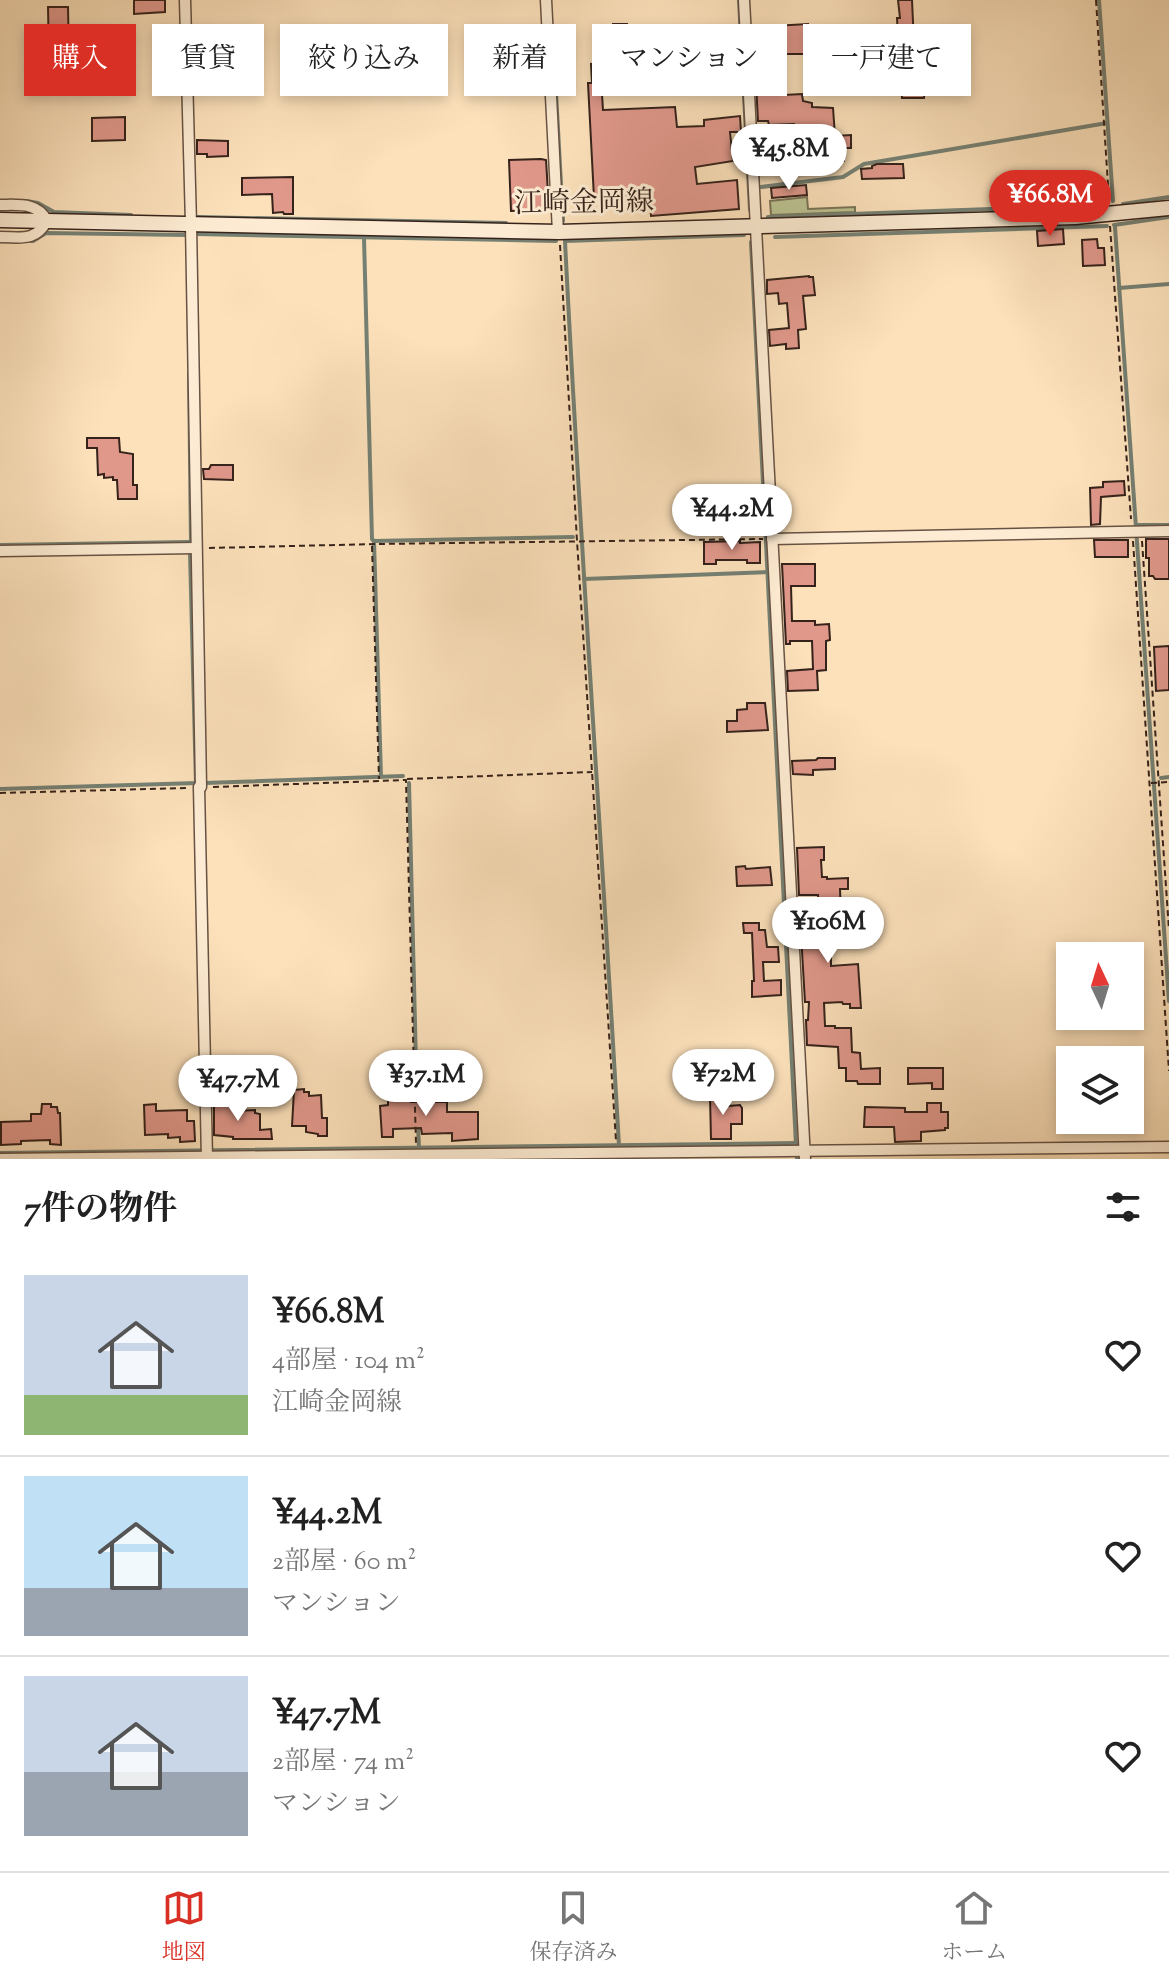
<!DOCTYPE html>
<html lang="ja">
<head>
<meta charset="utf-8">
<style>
  body { margin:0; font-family:"Sorts Mill Goudy","Noto Serif JP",serif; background:#f2f2f2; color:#222; height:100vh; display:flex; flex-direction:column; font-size:30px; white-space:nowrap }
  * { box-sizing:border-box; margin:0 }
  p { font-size:26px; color:#767676 }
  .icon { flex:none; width:44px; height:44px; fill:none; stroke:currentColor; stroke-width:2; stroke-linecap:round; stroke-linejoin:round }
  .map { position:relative; height:1159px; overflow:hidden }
  .sheet { display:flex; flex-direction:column; background:#fff; flex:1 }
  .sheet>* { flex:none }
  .hud { position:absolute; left:24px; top:24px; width:1122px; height:72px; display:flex; gap:16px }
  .needle { width:52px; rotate:356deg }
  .fabs { position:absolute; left:1056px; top:942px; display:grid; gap:16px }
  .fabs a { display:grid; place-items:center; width:88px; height:88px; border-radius:0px; background:#fff; box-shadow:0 4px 12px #0003; font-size:40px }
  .price { position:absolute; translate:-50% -68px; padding:0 18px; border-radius:28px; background:#fff; color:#222; font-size:26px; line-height:52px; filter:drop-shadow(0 2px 4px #0008) }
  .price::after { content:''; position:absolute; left:50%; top:48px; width:24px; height:18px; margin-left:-12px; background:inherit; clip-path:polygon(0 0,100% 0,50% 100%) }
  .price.active { background:#d93025; color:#fff }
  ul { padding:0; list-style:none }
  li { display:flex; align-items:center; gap:24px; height:200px; padding:0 24px }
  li+li { border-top:2px solid #e0e0e0 }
  li span { display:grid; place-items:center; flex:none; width:224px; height:160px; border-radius:0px; color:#555 }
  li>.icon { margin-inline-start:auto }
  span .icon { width:96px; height:96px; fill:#fffc; stroke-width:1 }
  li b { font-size:34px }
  h2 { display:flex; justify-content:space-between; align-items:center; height:96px; padding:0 24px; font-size:34px }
  .tag { padding:0 28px; border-radius:0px; background:#fff; box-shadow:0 4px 12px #0003; font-size:28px; line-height:72px }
  .tag.active { background:#d93025; color:#fff }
  .menu { display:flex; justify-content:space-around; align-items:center; height:112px; border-top:2px solid #e0e0e0; background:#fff; font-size:22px; color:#767676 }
  .menu a { display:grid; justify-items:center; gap:4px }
  .menu .active { color:#d93025 }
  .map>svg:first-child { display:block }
  .green { fill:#bcc392; stroke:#787256; stroke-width:2 }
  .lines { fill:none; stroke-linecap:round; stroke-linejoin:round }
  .stream { stroke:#758073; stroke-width:4 }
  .building { fill:#e0988b; stroke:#35221b; stroke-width:2 }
  .minor-casing { stroke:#675243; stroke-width:13 }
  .secondary-casing { stroke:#35221b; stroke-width:17 }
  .path { stroke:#35221b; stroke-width:2; stroke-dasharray:6 4; stroke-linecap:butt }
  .minor { stroke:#fdecd3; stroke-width:10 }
  .secondary { stroke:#fdecd3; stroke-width:14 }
  .labels { text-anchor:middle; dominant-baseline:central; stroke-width:6; stroke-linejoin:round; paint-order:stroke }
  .street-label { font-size:28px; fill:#35221b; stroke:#fdecd3 }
</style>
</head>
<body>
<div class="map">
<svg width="1169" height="1159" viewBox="0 0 1169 1159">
  <rect width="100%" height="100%" fill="#fce1bb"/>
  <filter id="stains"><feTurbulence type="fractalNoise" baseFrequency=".0025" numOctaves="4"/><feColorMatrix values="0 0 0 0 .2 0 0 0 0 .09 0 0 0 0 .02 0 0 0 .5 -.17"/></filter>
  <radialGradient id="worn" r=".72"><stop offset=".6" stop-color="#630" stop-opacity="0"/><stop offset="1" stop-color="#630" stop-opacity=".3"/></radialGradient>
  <!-- green -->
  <polygon class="green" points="807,197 808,209 855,207 855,212 771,215 770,201"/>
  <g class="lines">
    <!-- stream -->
    <g class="stream">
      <polyline points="739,0 750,210"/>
      <polyline points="1099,0 1113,201"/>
      <polyline points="555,74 563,221"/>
      <polyline points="761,187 843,177 864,164 1107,123"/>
      <polyline points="26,201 38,203 54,212 131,215"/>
      <polyline points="1123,204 1169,197"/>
      <polyline points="198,217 506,223"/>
      <polyline points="768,217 1104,205"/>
      <polyline points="1114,225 1169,217"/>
      <polyline points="1115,227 1169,1001"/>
      <polyline points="196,234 556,241"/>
      <polyline points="775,237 1107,226"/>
      <polyline points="364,238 372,539 374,541 573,537"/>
      <polyline points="26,241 33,241 46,233 188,235"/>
      <path d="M565,241C580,543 602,844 619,1146"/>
      <polyline points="565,241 744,235"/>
      <polyline points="751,242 796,1145"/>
      <polyline points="1119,288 1169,284"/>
      <polyline points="189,372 191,544"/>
      <polyline points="1137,525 1169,525"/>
      <polyline points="374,541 381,777"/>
      <polyline points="0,545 190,542"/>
      <polyline points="190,553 196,785"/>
      <polyline points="584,579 768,572"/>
      <polyline points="1161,778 1169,777"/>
      <polyline points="205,783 403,776"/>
      <polyline points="409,783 417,1104"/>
      <polyline points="0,789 197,783"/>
      <polyline points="418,1125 419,1148"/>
      <polyline points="0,1153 796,1143"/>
      <polyline points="797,1157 797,1159"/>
    </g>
  </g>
  <!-- building -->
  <g class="building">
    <polygon points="134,0 165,0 165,12 134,14"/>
    <polygon points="898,0 912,0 914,44 903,45 903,39 898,39 897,18 900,18"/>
    <polygon points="48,7 68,7 69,60 49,60"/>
    <polygon points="613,24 627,24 628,37 631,37 632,60 627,60 627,70 615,70"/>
    <polygon points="808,24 810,54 782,54 784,95 802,94 803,101 812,103 812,107 833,108 835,136 851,135 851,148 843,148 844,161 830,163 829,156 807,157 807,166 793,166 793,156 796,156 794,124 769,125 768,121 758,121 753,25 772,26"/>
    <polygon points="600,63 603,110 675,107 677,127 704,126 704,120 740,116 741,132 730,132 733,161 695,167 697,184 737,180 739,209 651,216 649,195 594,198 588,83 592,83 591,64"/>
    <polygon points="900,68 914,68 915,83 925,83 924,98 902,98"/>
    <polygon points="125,117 125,140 92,141 92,118"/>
    <polygon points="197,140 228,141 228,156 207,157 207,154 197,154"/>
    <polygon points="541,159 546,160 547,176 548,195 543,195 543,210 511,211 509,160"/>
    <polygon points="877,164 903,164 904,178 862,179 861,169 872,168 872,166"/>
    <polygon points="293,177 293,214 284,214 283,212 273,213 272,194 242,195 242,178"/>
    <polygon points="806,185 807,195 772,198 771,188"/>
    <polygon points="1063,229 1064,244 1038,246 1037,231"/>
    <polygon points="1097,239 1098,248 1104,248 1105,265 1083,266 1082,240"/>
    <polygon points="809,276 809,277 813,277 815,295 803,296 806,329 798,330 799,348 786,349 786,344 770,346 769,330 789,328 787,303 779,304 778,293 767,294 767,280"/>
    <polygon points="87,438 119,438 120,452 133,454 133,485 137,485 137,499 118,499 117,480 113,480 113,477 104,478 104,474 98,475 97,448 87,448"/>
    <polygon points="211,465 233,465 233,480 204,479 203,469 209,469"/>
    <polygon points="1124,481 1125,495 1101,497 1100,524 1091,525 1090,488 1103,487 1103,482"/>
    <polygon points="1146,539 1169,539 1169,579 1155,579 1153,576 1149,576 1149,558 1146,558"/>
    <polygon points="1094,540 1128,540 1128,557 1095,557"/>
    <polygon points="740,541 740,543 760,542 760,563 747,563 747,560 716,560 716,564 704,564 704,542"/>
    <polygon points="782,564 815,564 815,586 791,586 792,621 815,621 815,625 829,624 830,640 826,641 826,670 817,671 818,690 788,691 787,671 813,669 812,641 790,641 790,644 786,644"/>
    <polygon points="1169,646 1169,690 1156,691 1154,647"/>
    <polygon points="747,703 765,703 768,730 727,732 727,721 737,721 737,710 747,709"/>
    <polygon points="818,758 835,758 835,769 813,770 813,775 793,774 792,761 816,760"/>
    <polygon points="824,847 824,860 821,860 822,877 827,877 827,879 848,878 848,889 840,889 841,919 844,918 845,940 831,940 831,966 858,964 861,1008 850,1008 850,1004 843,1004 842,1002 824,1003 825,1026 835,1026 835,1028 851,1028 852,1052 860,1053 861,1069 880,1068 880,1084 858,1084 857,1081 846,1081 846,1068 839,1068 838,1047 807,1045 806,1020 808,1020 809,1002 805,1002 800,917 819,917 818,895 799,895 797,848"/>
    <polygon points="745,866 746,869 770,867 772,885 737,886 736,867"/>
    <polygon points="743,923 759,923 759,930 765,930 767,947 778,947 779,962 763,962 764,981 781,980 781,995 752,997 752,981 754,981 752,933 744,933"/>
    <polygon points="908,1068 943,1068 943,1089 932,1089 932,1083 908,1084"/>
    <polygon points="304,1089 304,1092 309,1092 309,1096 321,1095 322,1118 327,1118 327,1136 318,1136 318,1134 306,1132 306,1126 292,1126 294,1090"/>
    <polygon points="388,1090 404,1090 404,1092 411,1092 411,1102 447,1102 447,1112 478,1112 478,1139 452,1141 452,1133 422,1134 421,1128 393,1129 393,1137 382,1137 380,1106 388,1105"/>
    <polygon points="727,1095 728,1106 740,1105 742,1108 742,1124 731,1124 731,1139 711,1139 710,1096"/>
    <polygon points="214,1101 236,1101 236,1111 255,1110 255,1113 260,1114 260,1130 271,1129 272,1139 233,1139 233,1137 214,1135"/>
    <polygon points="927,1103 941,1103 941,1112 948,1112 948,1128 945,1128 945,1130 921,1132 921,1141 895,1142 894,1127 864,1127 865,1107 905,1108 905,1112 927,1112"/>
    <polygon points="42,1104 51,1104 51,1107 57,1107 58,1113 60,1113 61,1145 50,1144 50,1140 21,1141 21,1144 1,1145 1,1122 31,1121 31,1114 41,1114"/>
    <polygon points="156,1104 156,1111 187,1110 187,1121 194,1121 195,1141 180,1142 180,1137 168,1138 168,1134 145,1135 144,1105"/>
  </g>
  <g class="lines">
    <!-- minor casing -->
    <g class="minor-casing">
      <g id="minor">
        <polyline points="185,0 191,224 201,787"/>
        <polyline points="546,0 558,232"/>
        <polyline points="744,0 805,1159"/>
        <path d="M0,205C18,205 38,202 47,221C35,242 21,237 0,237"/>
        <polyline points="772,539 1169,531"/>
        <polyline points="0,551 196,548"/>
        <polyline points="199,787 207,1159"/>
        <polyline points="0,1159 1169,1147"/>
      </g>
    </g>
    <!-- secondary casing -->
    <g class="secondary-casing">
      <polyline id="secondary" points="0,220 559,232 1075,217 1169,208"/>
    </g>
    <!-- path -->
    <g class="path">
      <polyline points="1096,0 1109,200"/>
      <polyline points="1110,226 1131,519"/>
      <polyline points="560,245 577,541 616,1141"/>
      <polyline points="1133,541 1169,1071"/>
      <polyline points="1142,541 1169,930"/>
      <polyline points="372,546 379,779"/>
      <polyline points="209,548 376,544 763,539"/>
      <polyline points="407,779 592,772"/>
      <polyline points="1151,783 1169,782"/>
      <polyline points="213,787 406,780 416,1144"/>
      <polyline points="0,793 187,788"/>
    </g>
    <!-- minor -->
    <use href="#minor" class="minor"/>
    <!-- secondary -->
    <use href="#secondary" class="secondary"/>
  </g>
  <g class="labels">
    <!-- street labels -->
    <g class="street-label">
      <text transform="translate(584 204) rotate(-1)">江崎金岡線</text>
    </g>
  </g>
  <rect width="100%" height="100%" filter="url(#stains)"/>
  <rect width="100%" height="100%" fill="url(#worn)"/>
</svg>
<div class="fabs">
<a><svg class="needle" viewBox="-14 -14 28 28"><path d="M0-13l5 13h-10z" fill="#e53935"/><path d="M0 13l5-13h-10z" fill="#767676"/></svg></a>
<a><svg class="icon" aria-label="layers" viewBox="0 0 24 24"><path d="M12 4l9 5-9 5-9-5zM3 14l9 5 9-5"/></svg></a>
</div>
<b class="price" style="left:789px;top:192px">¥45.8M</b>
<b class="price active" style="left:1050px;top:238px">¥66.8M</b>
<b class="price" style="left:732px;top:552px">¥44.2M</b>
<b class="price" style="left:828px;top:965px">¥106M</b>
<b class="price" style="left:723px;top:1117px">¥72M</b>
<b class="price" style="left:426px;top:1118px">¥37.1M</b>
<b class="price" style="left:238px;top:1123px">¥47.7M</b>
<div class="hud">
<a class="tag active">購入</a>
<a class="tag">賃貸</a>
<a class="tag">絞り込み</a>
<a class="tag">新着</a>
<a class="tag">マンション</a>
<a class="tag">一戸建て</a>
</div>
</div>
<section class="sheet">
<h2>7件の物件<svg class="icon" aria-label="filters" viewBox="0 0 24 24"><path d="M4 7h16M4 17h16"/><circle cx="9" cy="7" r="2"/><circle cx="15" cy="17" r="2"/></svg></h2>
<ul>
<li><span style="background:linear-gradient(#c9d6e8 75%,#8fb573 0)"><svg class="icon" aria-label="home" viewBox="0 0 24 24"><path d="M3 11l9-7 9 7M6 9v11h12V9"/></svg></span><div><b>¥66.8M</b><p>4部屋 · 104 m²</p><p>江崎金岡線</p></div><svg class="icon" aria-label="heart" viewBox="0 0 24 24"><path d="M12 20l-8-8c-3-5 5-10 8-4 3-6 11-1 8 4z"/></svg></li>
<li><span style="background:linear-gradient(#bfe0f5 70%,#9aa5b1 0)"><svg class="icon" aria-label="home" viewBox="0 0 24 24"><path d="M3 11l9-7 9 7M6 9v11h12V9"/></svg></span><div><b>¥44.2M</b><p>2部屋 · 60 m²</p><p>マンション</p></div><svg class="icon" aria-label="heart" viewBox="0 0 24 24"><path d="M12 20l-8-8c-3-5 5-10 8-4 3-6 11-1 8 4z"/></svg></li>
<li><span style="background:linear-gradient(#c9d6e8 60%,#9aa5b1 0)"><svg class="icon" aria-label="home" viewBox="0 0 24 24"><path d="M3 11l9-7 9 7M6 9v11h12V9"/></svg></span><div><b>¥47.7M</b><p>2部屋 · 74 m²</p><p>マンション</p></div><svg class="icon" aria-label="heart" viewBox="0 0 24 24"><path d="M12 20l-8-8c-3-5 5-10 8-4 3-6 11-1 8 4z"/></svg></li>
</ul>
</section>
<nav class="menu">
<a class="active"><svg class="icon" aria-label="map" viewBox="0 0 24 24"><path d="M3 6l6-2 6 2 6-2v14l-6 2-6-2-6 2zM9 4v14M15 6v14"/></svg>地図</a>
<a><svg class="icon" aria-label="saved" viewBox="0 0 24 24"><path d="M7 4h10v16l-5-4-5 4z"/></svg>保存済み</a>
<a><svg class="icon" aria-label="home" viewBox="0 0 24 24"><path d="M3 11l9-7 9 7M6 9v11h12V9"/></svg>ホーム</a>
</nav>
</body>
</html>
